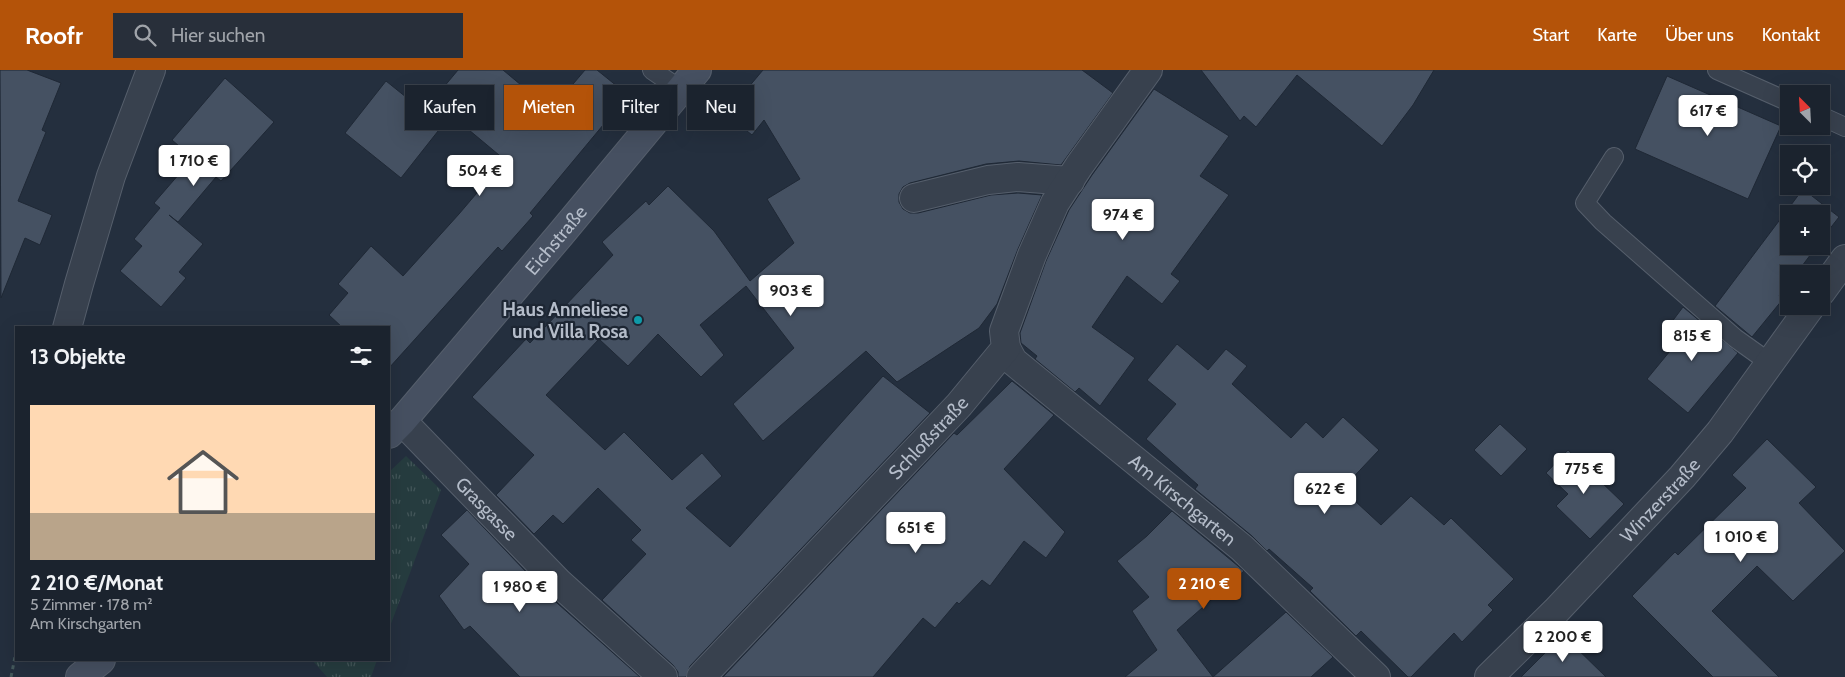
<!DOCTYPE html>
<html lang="de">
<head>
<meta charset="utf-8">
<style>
  body { margin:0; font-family:Cabin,sans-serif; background:#282f3a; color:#f1f3f6; height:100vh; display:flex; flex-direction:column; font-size:19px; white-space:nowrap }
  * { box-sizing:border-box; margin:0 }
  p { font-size:16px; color:#a0a4aa }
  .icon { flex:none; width:28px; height:28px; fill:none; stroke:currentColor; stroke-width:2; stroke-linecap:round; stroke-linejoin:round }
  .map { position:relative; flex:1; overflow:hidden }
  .side { position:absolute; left:15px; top:256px; width:375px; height:335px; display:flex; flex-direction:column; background:#1b232e; border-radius:0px; box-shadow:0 5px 20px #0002,0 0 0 1px #39404a }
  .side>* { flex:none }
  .top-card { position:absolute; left:405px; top:15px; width:475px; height:45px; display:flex; gap:10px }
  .needle { width:32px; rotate:336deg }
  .fabs { position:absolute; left:1780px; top:15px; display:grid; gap:10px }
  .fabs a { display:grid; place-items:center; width:50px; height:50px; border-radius:0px; background:#1b232e; box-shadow:0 5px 20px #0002,0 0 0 1px #39404a; font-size:25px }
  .price { position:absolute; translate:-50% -42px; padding:0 11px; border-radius:5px; background:#fff; color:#222; font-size:16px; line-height:32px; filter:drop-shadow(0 1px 2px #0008) }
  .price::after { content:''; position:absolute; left:50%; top:30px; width:15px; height:11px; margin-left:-8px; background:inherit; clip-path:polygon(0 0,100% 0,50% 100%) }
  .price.current { background:#b45309; color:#fff }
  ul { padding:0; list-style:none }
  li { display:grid; align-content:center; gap:10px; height:265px; padding:0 15px }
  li+li { border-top:1px solid #39404a }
  li span { display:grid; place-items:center; height:155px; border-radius:0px; color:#555 }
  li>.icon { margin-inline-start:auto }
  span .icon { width:90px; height:90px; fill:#fffc; stroke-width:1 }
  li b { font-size:21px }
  h2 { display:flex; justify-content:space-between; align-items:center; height:60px; padding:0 15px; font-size:21px }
  .pill { padding:0 18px; border-radius:0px; background:#1b232e; box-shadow:0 5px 20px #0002,0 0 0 1px #39404a; font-size:18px; line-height:45px }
  .pill.current { background:#b45309; color:#fff }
  header { display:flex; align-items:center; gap:30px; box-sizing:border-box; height:70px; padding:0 25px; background:#b45309; color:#fff }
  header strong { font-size:24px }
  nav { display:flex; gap:28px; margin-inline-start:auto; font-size:18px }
  .search { width:350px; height:45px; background:#282f3a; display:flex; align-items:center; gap:12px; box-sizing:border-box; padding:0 18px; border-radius:0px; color:#a0a4aa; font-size:19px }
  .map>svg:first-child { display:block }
  .park { fill:url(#park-tufts) }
  .building { fill:#455162; stroke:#1f2835 }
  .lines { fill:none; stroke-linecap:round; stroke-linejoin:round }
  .lane-casing { stroke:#565f6c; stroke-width:20 }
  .street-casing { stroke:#565f6c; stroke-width:30 }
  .secondary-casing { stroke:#565f6c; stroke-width:30 }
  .path { stroke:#44595c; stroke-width:3; stroke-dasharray:4 4; stroke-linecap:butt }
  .lane { stroke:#38414e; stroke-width:18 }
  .street { stroke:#38414e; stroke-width:28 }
  .secondary { stroke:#465061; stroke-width:28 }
  .culture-dot { fill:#0f9aa8; stroke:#1d2633; stroke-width:2 }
  .labels { text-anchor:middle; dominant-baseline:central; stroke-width:4.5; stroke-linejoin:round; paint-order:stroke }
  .street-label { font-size:19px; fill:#b4bcc9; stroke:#1d2633 }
  .poi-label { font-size:19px; font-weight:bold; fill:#b4bcc9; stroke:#1d2633; text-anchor:end }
</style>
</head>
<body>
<header>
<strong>Roofr</strong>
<div class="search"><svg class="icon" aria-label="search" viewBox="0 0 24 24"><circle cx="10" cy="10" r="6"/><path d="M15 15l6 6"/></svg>Hier suchen</div>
<nav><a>Start</a><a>Karte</a><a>Über uns</a><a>Kontakt</a></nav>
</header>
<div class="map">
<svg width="1845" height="607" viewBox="0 0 1845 607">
  <defs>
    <pattern id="park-tufts" width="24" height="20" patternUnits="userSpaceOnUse" patternTransform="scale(1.25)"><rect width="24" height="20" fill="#263c3f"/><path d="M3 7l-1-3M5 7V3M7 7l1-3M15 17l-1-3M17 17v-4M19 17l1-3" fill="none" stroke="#435659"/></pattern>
  </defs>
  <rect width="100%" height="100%" fill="#242f3e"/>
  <!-- park -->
  <g class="park">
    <polygon points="406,386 441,420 389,559 389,402"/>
    <polygon points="312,590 377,590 371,607 327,607"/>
  </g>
  <!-- building -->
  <g class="building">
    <polygon points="0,0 27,0 61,13 42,60 46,62 18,131 52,145 40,175 25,168 1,228"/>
    <polygon points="458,0 503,0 551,40 585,0 597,0 628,25 530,143 533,146 502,181 498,177 389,298 389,258 343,258 329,245 348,223 338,214 371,176 403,206 459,144 505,90 433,30"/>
    <polygon points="763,0 1082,0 1113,23 1061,95 1019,91 986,94 910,113 903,117 899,124 899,132 903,139 910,143 918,143 991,125 1018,123 1042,125 1018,179 997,234 979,258 897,312 866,281 763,371 733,334 794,278 746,216 700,255 724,285 701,307 658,264 628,296 599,269 546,325 605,380 624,362 672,410 702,383 722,406 686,438 730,477 883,306 930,343 690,596 686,607 678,607 678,602 673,595 602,530 646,484 631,470 641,460 598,418 563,454 553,445 534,464 496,425 534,385 472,327 526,269 530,273 613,185 602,172 646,131 649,135 668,116 714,161 750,211 794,173 767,129 800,109 764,50 752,65 726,44"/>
    <polygon points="1201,0 1434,0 1413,35 1382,76 1297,5 1256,57 1244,46 1240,51"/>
    <polygon points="1667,6 1781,56 1748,129 1635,79"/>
    <polygon points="225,8 274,52 221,111 216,107 178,152 169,145 203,174 179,202 186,208 161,237 120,201 142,176 134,169 160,138 154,133 193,88 172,70"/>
    <polygon points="386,11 442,56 401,108 345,63"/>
    <polygon points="1154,19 1229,66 1200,106 1229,125 1171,204 1180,211 1162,234 1127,206 1092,257 1135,288 1100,336 1079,318 1075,322 1035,289 1037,286 1021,273 1020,263 1046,191 1069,140 1092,105"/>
    <polygon points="1803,119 1839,147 1821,170 1821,144 1789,144 1789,176 1817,176 1796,204 1789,204 1789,213 1779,226 1783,229 1752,267 1715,236"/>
    <polygon points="1683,237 1738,283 1688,343 1647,309 1684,264 1671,253"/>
    <polygon points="1177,274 1208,300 1226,279 1247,296 1232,314 1291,368 1306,352 1323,368 1343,347 1379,380 1342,419 1381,455 1411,426 1444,455 1451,448 1514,509 1488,535 1493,540 1462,572 1454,563 1411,607 1408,607 1361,561 1356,566 1310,521 1313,518 1269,479 1267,481 1252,466 1195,419 1198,415 1146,369 1176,334 1147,310"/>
    <polygon points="1012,311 1054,345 1004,399 1065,462 1046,488 1024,471 990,516 982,510 959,534 957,532 935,558 923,548 873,607 723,607 954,363 957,365"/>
    <polygon points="1500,354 1527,379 1501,406 1474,380"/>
    <polygon points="1767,369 1816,417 1799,433 1845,481 1793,531 1757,496 1712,541 1779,607 1713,607 1632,526 1675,482 1678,485 1746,418 1732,405"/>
    <polygon points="1568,380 1624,434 1590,469 1556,436 1568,424 1546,403"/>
    <polygon points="467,440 548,525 640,607 520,607 470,556 464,560 439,526 469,494 441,465"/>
    <polygon points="1172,441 1244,501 1177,560 1213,607 1286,542 1333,587 1311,607 1125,607 1157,580 1132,541 1149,527 1117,491 1147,466"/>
    <polygon points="1563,565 1606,607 1521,607"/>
  </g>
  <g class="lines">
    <!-- lane casing -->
    <g class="lane-casing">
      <g id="lane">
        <polyline points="652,0 681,20"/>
        <polyline points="1717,0 1789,32"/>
        <polyline points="1821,46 1845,57"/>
        <polyline points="1614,87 1585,133 1603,152 1735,268 1770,293"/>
      </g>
    </g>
    <!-- street casing -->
    <g class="street-casing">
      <g id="street">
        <polyline points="914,128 988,110 1018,107 1070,111"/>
        <polyline points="1821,222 1845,189"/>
        <polyline points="67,258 79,214 111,106 151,0"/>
        <path id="s1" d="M1006,278L1013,291L1242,478L1376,607"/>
        <path id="s2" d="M402,351L559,513L663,607"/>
        <path id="s3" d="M701,607L959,335L1006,278L1004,261L1032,185L1055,133L1079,96L1148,0"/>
        <path id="s4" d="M1489,607L1556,541L1682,407L1720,362L1811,236"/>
      </g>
    </g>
    <!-- secondary casing -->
    <g class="secondary-casing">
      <g id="secondary">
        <path id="s5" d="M389,364L402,351L560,165L697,0"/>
        <polyline points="80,607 101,590"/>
      </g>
    </g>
    <!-- path -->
    <polyline class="path" points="11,607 16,582"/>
    <!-- lane -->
    <use href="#lane" class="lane"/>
    <!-- street -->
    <use href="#street" class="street"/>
    <!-- secondary -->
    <use href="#secondary" class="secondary"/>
  </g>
  <!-- markers -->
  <circle class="culture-dot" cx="638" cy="250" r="5"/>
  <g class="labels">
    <!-- street labels -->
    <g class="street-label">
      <text stroke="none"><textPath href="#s5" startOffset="256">Eichstraße</textPath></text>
      <text stroke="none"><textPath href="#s3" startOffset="330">Schloßstraße</textPath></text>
      <text stroke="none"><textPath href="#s1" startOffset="234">Am Kirschgarten</textPath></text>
      <text stroke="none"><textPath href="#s4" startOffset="246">Winzerstraße</textPath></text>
      <text stroke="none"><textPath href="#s2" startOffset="122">Grasgasse</textPath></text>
    </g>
    <!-- poi labels -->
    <g class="poi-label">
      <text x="628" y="239">Haus Anneliese<tspan x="628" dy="22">und Villa Rosa</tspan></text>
    </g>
  </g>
</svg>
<div class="fabs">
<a><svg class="needle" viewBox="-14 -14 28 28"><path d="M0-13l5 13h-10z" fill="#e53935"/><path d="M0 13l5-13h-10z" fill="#a0a4aa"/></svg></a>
<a><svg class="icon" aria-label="locate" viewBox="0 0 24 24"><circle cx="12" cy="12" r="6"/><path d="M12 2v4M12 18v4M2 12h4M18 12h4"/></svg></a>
<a>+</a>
<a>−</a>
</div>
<b class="price" style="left:1708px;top:67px">617 €</b>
<b class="price" style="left:194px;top:117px">1 710 €</b>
<b class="price" style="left:480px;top:127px">504 €</b>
<b class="price" style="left:1123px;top:171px">974 €</b>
<b class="price" style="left:791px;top:247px">903 €</b>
<b class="price" style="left:1692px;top:292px">815 €</b>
<b class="price" style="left:1584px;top:425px">775 €</b>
<b class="price" style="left:1325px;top:445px">622 €</b>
<b class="price" style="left:916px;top:484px">651 €</b>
<b class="price" style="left:1741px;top:493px">1 010 €</b>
<b class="price current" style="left:1204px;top:540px">2 210 €</b>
<b class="price" style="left:520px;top:543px">1 980 €</b>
<b class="price" style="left:1563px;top:593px">2 200 €</b>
<div class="top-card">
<a class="pill">Kaufen</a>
<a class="pill current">Mieten</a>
<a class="pill">Filter</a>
<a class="pill">Neu</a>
</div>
<section class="side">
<h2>13 Objekte<svg class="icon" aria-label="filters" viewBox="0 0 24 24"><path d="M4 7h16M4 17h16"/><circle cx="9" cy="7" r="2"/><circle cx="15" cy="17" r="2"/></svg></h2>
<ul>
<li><span style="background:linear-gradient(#ffd9b3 70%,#b9a48a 0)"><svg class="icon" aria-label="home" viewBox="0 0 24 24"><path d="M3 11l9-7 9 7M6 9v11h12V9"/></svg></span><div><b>2 210 €/Monat</b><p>5 Zimmer · 178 m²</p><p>Am Kirschgarten</p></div></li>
</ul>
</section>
</div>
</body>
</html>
